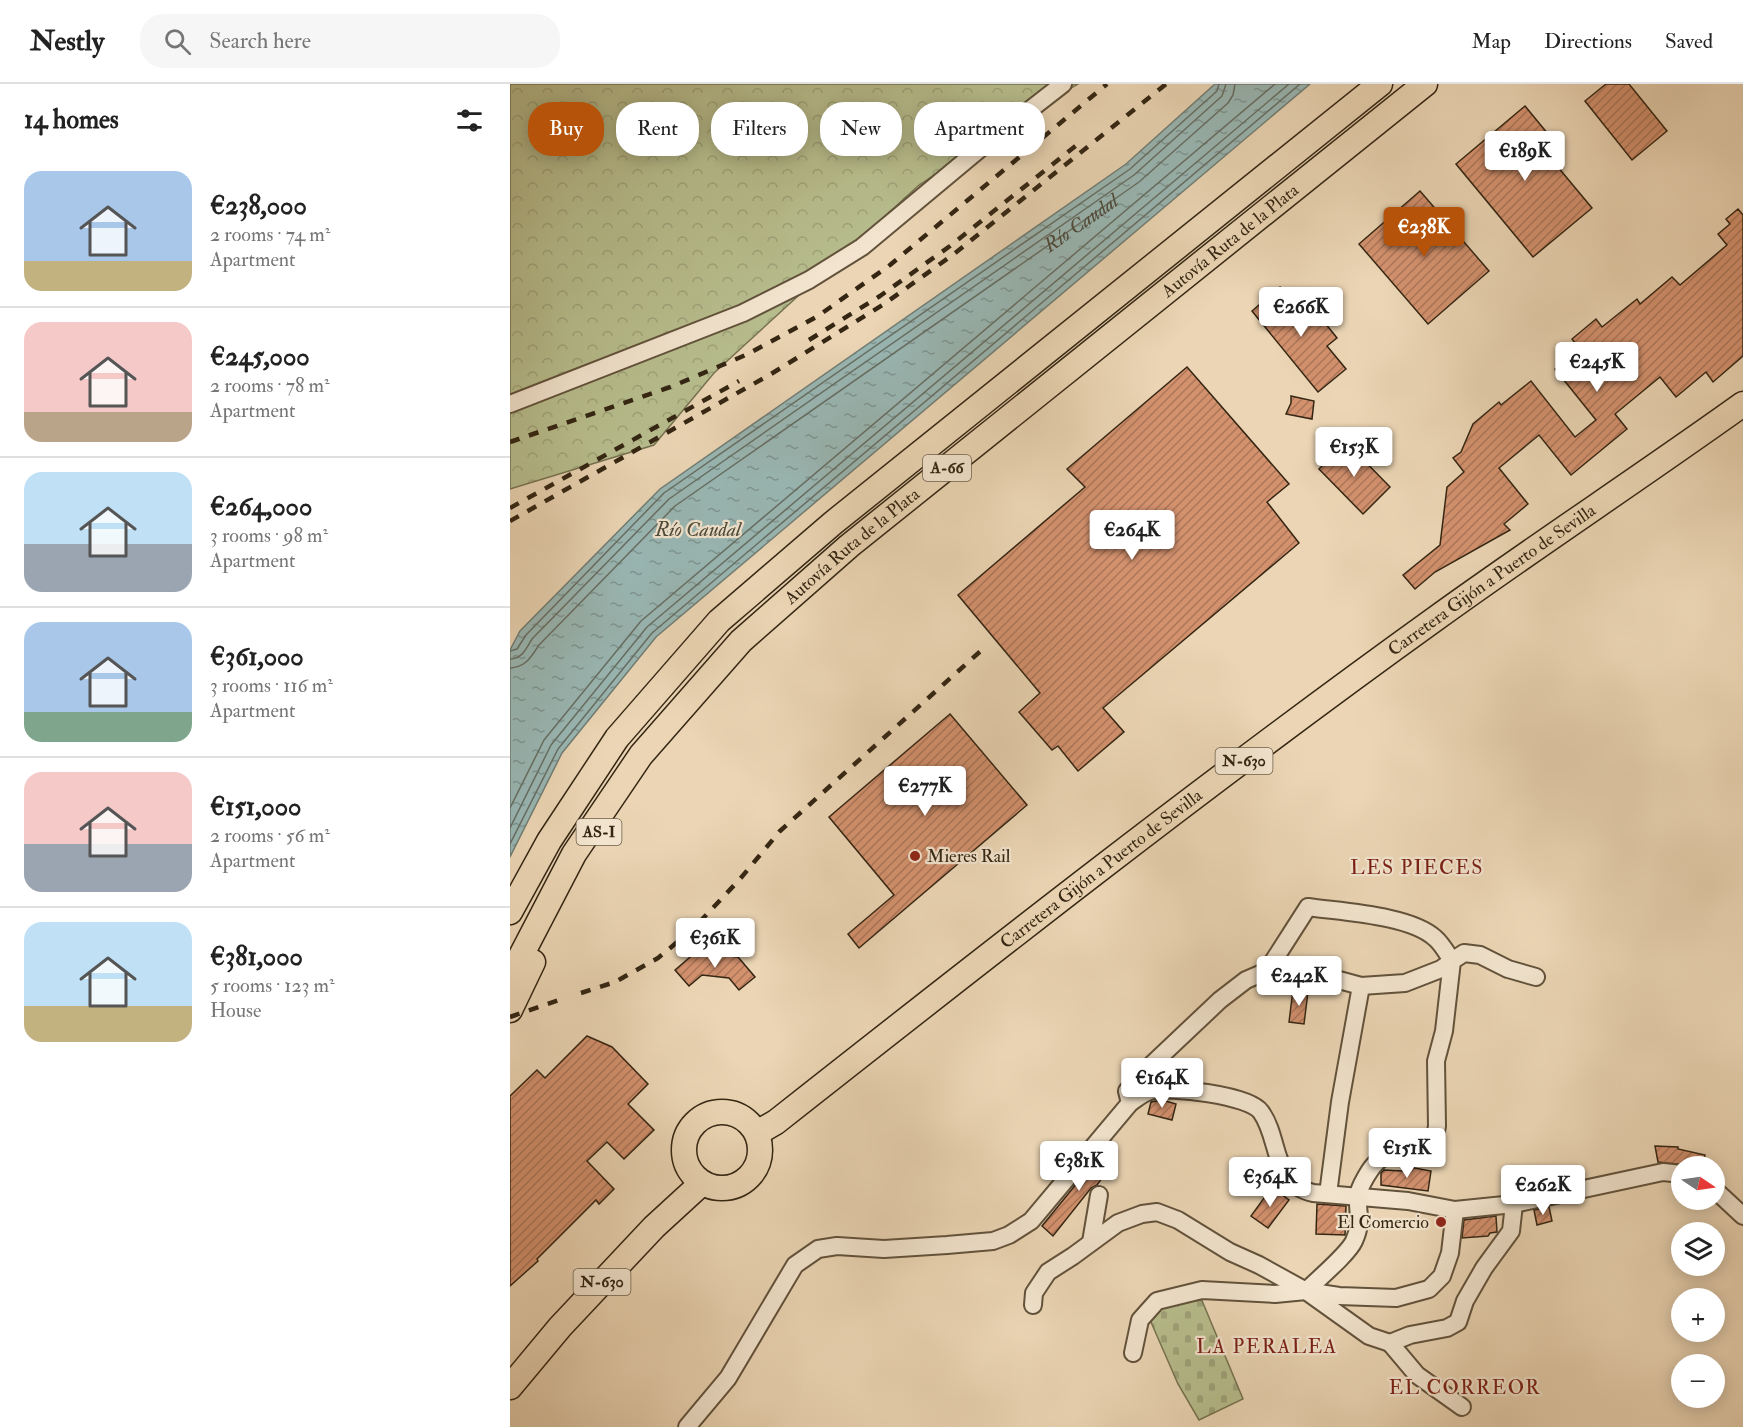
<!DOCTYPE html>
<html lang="en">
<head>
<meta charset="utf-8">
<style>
  body { margin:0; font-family:"IM FELL Double Pica",serif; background:#f6f6f6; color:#222; height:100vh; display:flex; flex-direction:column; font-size:22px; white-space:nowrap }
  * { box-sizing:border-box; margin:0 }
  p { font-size:20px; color:#767676 }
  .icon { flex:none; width:33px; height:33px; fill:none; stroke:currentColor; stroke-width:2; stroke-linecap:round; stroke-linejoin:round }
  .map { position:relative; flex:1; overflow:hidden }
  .side { display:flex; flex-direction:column; background:#fff; width:510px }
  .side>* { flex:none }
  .guide { position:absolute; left:18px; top:18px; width:570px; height:54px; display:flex; gap:12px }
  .needle { width:39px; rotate:103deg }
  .fabs { position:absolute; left:1161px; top:1072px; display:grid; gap:12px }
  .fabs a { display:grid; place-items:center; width:54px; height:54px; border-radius:50%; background:#fff; box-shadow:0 3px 15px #0003; font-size:30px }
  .price { position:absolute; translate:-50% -51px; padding:0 14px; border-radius:6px; background:#fff; color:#222; font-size:20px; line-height:39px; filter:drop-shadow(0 2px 3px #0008) }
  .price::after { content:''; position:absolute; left:50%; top:36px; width:18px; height:14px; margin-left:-9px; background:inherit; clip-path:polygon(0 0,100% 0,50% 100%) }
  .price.selected { background:#b45309; color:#fff }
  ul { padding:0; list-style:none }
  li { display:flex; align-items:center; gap:18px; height:150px; padding:0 24px }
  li+li { border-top:2px solid #e0e0e0 }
  li span { display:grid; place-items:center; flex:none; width:168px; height:120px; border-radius:18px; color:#555 }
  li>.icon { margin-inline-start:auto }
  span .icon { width:72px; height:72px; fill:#fffc; stroke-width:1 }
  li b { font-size:26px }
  h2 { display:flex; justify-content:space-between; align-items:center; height:72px; padding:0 24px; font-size:26px }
  .chip { padding:0 21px; border-radius:24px; background:#fff; box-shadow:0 3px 15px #0003; font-size:21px; line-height:54px }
  .chip.selected { background:#b45309; color:#fff }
  header { display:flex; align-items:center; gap:36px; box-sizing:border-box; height:84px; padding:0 30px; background:#fff; border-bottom:2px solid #e0e0e0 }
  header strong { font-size:28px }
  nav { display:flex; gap:33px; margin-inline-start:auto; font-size:21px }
  .search { width:420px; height:54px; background:#f6f6f6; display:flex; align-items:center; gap:15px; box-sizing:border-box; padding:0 21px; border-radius:24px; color:#767676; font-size:22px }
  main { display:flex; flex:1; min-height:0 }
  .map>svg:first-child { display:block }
  .forest { fill:url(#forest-crowns); stroke:#767250; stroke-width:1.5 }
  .cemetery { fill:url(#cemetery-stones); stroke:#767250; stroke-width:1.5 }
  .water { fill:url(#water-ripples); stroke:#717d74; stroke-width:1.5 }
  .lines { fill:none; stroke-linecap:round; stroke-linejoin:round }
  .shore { stroke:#666e64; stroke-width:1.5 }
  .building { fill:url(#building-hatch); stroke:#342613; stroke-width:1.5 }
  .minor-casing { stroke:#62523b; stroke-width:20 }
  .highway-casing { stroke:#342613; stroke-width:27 }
  .minor { stroke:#f2e4ce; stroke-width:16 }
  .highway { stroke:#ebd5b4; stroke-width:24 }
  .rail { stroke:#342613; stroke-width:4.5; stroke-dasharray:10 10; stroke-linecap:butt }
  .poi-dot { fill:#8f2418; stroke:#f2e4ce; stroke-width:2 }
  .labels { text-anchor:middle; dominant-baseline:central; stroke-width:4.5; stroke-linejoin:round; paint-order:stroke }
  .shield { fill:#f2e4ce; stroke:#6d5f4b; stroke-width:1.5 }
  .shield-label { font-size:16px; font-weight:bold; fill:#342613 }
  .street-label { font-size:18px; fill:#342613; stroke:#f2e4ce }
  .poi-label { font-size:18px; fill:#342613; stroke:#f2e4ce; text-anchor:start }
  .water-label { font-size:20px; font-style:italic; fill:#4d4a3b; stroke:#f2e4ce }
  .neighbourhood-label { font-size:20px; letter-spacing:1.5px; fill:#7a1f14; stroke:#f2e4ce }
</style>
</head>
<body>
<header>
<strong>Nestly</strong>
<div class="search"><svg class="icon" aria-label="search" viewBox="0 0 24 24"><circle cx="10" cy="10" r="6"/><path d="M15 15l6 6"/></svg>Search here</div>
<nav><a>Map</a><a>Directions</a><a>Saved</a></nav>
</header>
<main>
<section class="side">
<h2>14 homes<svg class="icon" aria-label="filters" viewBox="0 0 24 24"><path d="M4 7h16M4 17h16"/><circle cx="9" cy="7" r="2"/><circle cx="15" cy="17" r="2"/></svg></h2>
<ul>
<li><span style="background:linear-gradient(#a9c7e8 75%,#c2b280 0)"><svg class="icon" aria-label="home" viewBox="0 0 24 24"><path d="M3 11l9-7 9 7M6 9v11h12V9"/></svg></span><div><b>€238,000</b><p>2 rooms · 74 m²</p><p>Apartment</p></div></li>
<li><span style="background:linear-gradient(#f6c9c9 75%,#b9a48a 0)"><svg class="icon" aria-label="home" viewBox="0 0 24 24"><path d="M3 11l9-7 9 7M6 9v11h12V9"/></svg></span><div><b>€245,000</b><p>2 rooms · 78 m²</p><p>Apartment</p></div></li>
<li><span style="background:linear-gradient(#bfe0f5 60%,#9aa5b1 0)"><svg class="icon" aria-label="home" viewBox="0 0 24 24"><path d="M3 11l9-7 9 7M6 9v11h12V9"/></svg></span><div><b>€264,000</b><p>3 rooms · 98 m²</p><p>Apartment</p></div></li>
<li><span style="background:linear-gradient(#a9c7e8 75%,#7fa58c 0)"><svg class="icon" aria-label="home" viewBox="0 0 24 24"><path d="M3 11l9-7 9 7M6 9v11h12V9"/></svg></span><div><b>€361,000</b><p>3 rooms · 116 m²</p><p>Apartment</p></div></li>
<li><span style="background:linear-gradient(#f6c9c9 60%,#9aa5b1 0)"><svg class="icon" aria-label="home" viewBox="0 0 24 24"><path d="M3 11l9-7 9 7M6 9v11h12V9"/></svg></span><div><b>€151,000</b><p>2 rooms · 56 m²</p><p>Apartment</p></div></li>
<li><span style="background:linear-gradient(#bfe0f5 70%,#c2b280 0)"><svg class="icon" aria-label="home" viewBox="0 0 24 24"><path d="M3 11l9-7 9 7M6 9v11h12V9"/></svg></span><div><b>€381,000</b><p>5 rooms · 123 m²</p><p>House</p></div></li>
</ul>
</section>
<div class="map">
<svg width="1233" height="1343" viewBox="0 0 1233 1343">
  <defs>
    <pattern id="forest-crowns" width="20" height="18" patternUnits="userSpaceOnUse" patternTransform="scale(1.5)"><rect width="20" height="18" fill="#b7bd8d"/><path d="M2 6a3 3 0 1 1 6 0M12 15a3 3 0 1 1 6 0" fill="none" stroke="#9ea279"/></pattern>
    <pattern id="cemetery-stones" width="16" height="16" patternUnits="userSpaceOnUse" patternTransform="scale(1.5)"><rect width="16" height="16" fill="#b7bd8d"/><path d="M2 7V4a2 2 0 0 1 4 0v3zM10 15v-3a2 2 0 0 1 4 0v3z" fill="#9ea279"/></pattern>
    <pattern id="water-ripples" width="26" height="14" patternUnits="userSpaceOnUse" patternTransform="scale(1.5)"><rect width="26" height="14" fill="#99b7b4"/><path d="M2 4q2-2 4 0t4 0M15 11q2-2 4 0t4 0" fill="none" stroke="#7e9591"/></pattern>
    <pattern id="building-hatch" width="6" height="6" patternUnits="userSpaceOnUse" patternTransform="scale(1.5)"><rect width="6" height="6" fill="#d3916e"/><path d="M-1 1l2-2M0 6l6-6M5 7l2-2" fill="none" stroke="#ac7659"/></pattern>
  </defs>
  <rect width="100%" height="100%" fill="#ebd5b4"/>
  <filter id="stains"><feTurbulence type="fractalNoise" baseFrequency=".00333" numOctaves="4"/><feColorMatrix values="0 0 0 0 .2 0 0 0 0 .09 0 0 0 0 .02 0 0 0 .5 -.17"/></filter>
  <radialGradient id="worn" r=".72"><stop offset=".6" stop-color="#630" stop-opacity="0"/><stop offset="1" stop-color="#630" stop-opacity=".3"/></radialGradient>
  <!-- forest -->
  <polygon class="forest" points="0,0 568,0 488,47 408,102 204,289 144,361 0,405"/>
  <!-- cemetery -->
  <polygon class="cemetery" points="688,1207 733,1315 689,1336 668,1300 637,1229"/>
  <!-- water -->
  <polygon class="water" points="705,0 800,0 146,553 52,669 0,773 0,566 10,547 150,405 616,80"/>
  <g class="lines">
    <!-- shore -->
    <g class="shore">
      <polyline points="0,567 7,565 16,551 154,409 620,85 707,7 709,0"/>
      <path d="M0,575C13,574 16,565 22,555L159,415L624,91L712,12L716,0"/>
      <path id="s1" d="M0,584C16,583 21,573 29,561L165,422L629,98L718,19L723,11L725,0"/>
      <polyline points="0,724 34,656 131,537 765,0"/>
      <polyline points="0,744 41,661 137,543 779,0"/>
      <polyline points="0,760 48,665 142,549 790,0"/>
    </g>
  </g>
  <!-- building -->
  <g class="building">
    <polygon points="1096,0 1119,0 1157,47 1122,76 1075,17"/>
    <polygon points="1015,22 1052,67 1042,76 1082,124 1023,173 946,80"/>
    <polygon points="910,107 979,187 918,240 849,160"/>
    <polygon points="1228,125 1233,131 1233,272 1203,298 1196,288 1166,313 1150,293 1105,330 1117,345 1061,391 1029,351 989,384 1018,420 994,440 1000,446 925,488 905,505 893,491 930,461 937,403 954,388 943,374 951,368 963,340 989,318 991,321 1021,297 1065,353 1086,336 1045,285 1070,265 1062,255 1086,235 1092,243 1127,215 1130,220 1162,193 1170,201 1217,161 1208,150 1220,140 1216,135"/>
    <polygon points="770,203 789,227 799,219 827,254 817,262 836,285 808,308 742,227"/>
    <polygon points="677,283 779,400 757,418 789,459 593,624 614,648 568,687 548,662 542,666 509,628 530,609 448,511 575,403 557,385"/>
    <polygon points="781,312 804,317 802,335 776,330 781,319"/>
    <polygon points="836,358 880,403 853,430 809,385"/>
    <polygon points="440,630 517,721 349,864 338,850 384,811 319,733"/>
    <polygon points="186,868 228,873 245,893 229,906 219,894 192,891 179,902 165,886"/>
    <polygon points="783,906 798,908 794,940 779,938"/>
    <polygon points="77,952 102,963 138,1000 118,1020 144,1046 114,1075 97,1058 77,1077 104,1105 89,1120 86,1116 27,1175 28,1177 0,1202 0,1012 27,986 35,994"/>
    <polygon points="652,1016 666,1020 662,1036 638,1030 641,1018"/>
    <polygon points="1145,1062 1168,1063 1168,1065 1195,1071 1192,1083 1148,1078"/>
    <polygon points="594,1066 606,1075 587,1101 581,1104 543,1152 532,1142"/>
    <polygon points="894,1082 921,1087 918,1107 871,1101 871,1089 874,1086 893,1087"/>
    <polygon points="762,1103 779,1116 758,1144 741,1132"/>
    <polygon points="807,1120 836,1122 835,1151 806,1150"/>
    <polygon points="1039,1123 1042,1137 1027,1141 1024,1126"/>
    <polygon points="986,1132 987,1148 980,1149 978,1152 952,1154 954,1136"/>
  </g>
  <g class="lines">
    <!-- minor casing -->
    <g class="minor-casing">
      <g id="minor">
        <polyline points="0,320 233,229 299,196 352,163 472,63 553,0"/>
        <path d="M620,1019L617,1007L637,985L710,916L736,896L757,887L818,893L851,902L895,899L931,885L942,877C937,869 932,860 925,854C900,831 832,828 798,823L757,887"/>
        <polyline points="1204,1105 1233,1132"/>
        <polyline points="818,1110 830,1018 851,902"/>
        <polyline points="581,1158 589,1111"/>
        <path d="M796,1207C808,1195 838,1170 844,1157C853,1137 847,1131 848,1112C849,1104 853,1098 857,1091C871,1066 893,1063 920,1064L924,1058L927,1042L926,977L934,947L942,877L954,869L970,871L998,885L1026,893"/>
        <polyline points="523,1221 524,1209 538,1188 563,1172 608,1139 632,1130 647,1128 668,1136 720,1168 749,1181 796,1207 859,1252 880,1259 900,1251 937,1244 948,1238 955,1217 974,1184 1001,1147 1004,1120"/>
        <polyline points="880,1259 907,1291 952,1323"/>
        <polyline points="623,1269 630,1236 647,1217 692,1206 765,1210 796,1207 829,1212 886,1214 919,1205 932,1192 940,1169 945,1126"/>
        <path d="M177,1343L218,1294L285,1181L308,1165L327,1162L374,1165L437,1161L483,1157L499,1151L521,1137L620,1019C626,1015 633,1009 640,1007C660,1002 739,1011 751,1028C771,1056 761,1099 803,1109L898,1117L945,1126L1004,1120L1153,1088L1172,1090"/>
      </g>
    </g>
    <!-- highway casing -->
    <g class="highway-casing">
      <g id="highway">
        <polyline points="0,828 39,757 107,654 209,537 323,439 870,0"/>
        <path id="s2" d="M0,893L64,770L131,671L231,557L339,462L915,0"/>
        <polyline points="0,926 23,878"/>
        <circle cx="212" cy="1066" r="38"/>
        <path id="s3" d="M247,1049L266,1038C483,867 701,696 925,535C1026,462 1131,393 1233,320"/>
        <polyline points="0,1303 50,1243 144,1143 192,1099"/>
      </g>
    </g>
    <!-- minor -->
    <use href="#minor" class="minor"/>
    <!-- highway -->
    <use href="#highway" class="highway"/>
    <!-- rail -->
    <g class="rail">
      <polyline points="299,256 370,212 440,162 568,60"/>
      <polyline points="0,358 163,302 238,270 308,232 380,181 597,0"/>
      <polyline points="0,424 229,297"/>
      <polyline points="0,437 261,290 374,220 444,170 656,0"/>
      <polyline points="71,909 105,898 148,874 183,845 230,795 270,747 474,564"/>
      <polyline points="0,933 49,916"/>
    </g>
  </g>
  <!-- markers -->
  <g class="poi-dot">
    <circle cx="405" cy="772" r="6"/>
    <circle cx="931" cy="1138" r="6"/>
  </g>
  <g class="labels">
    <!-- shield labels -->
    <g class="shield">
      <rect x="413" y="371" width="48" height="26" rx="4.5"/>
      <rect x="705.5" y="664" width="57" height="26" rx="4.5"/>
      <rect x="66.5" y="735" width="45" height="26" rx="4.5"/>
      <rect x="63.5" y="1185" width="57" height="26" rx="4.5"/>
    </g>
    <g class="shield-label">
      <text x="437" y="384">A-66</text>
      <text x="734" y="677">N-630</text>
      <text x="89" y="748">AS-I</text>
      <text x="92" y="1198">N-630</text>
    </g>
    <!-- street labels -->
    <g class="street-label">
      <text stroke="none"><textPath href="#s2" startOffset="1042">Autovía Ruta de la Plata</textPath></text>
      <text stroke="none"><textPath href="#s2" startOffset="556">Autovía Ruta de la Plata</textPath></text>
      <text stroke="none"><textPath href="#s3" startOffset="920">Carretera Gijón a Puerto de Sevilla</textPath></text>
      <text stroke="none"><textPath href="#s3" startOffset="434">Carretera Gijón a Puerto de Sevilla</textPath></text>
    </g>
    <!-- poi labels -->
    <g class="poi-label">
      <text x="417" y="772">Mieres Rail</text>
      <text x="919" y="1138" text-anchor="end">El Comercio</text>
    </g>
    <!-- water labels -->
    <g class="water-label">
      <text stroke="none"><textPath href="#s1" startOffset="728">Río Caudal</textPath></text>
      <text x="188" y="445">Río Caudal</text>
    </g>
    <!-- neighbourhood labels -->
    <g class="neighbourhood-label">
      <text x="907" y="783">LES PIECES</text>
      <text x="757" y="1262">LA PERALEA</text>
      <text x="955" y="1303">EL CORREOR</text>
    </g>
  </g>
  <rect width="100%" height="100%" filter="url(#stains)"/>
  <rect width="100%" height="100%" fill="url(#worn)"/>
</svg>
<div class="fabs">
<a><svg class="needle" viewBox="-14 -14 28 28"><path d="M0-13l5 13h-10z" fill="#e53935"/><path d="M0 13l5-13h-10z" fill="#767676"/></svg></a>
<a><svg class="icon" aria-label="layers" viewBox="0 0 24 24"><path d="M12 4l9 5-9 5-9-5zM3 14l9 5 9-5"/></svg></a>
<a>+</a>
<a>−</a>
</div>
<b class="price" style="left:1015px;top:98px">€189K</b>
<b class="price selected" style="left:914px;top:174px">€238K</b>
<b class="price" style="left:791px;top:254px">€266K</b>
<b class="price" style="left:1087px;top:309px">€245K</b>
<b class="price" style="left:844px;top:394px">€153K</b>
<b class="price" style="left:622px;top:477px">€264K</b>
<b class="price" style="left:415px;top:733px">€277K</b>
<b class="price" style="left:205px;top:885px">€361K</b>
<b class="price" style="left:789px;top:923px">€242K</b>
<b class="price" style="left:652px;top:1025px">€164K</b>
<b class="price" style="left:897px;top:1095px">€151K</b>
<b class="price" style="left:569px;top:1108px">€381K</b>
<b class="price" style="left:760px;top:1124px">€364K</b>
<b class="price" style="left:1033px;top:1132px">€262K</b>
<div class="guide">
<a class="chip selected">Buy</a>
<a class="chip">Rent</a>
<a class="chip">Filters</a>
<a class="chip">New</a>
<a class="chip">Apartment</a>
</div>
</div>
</main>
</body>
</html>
